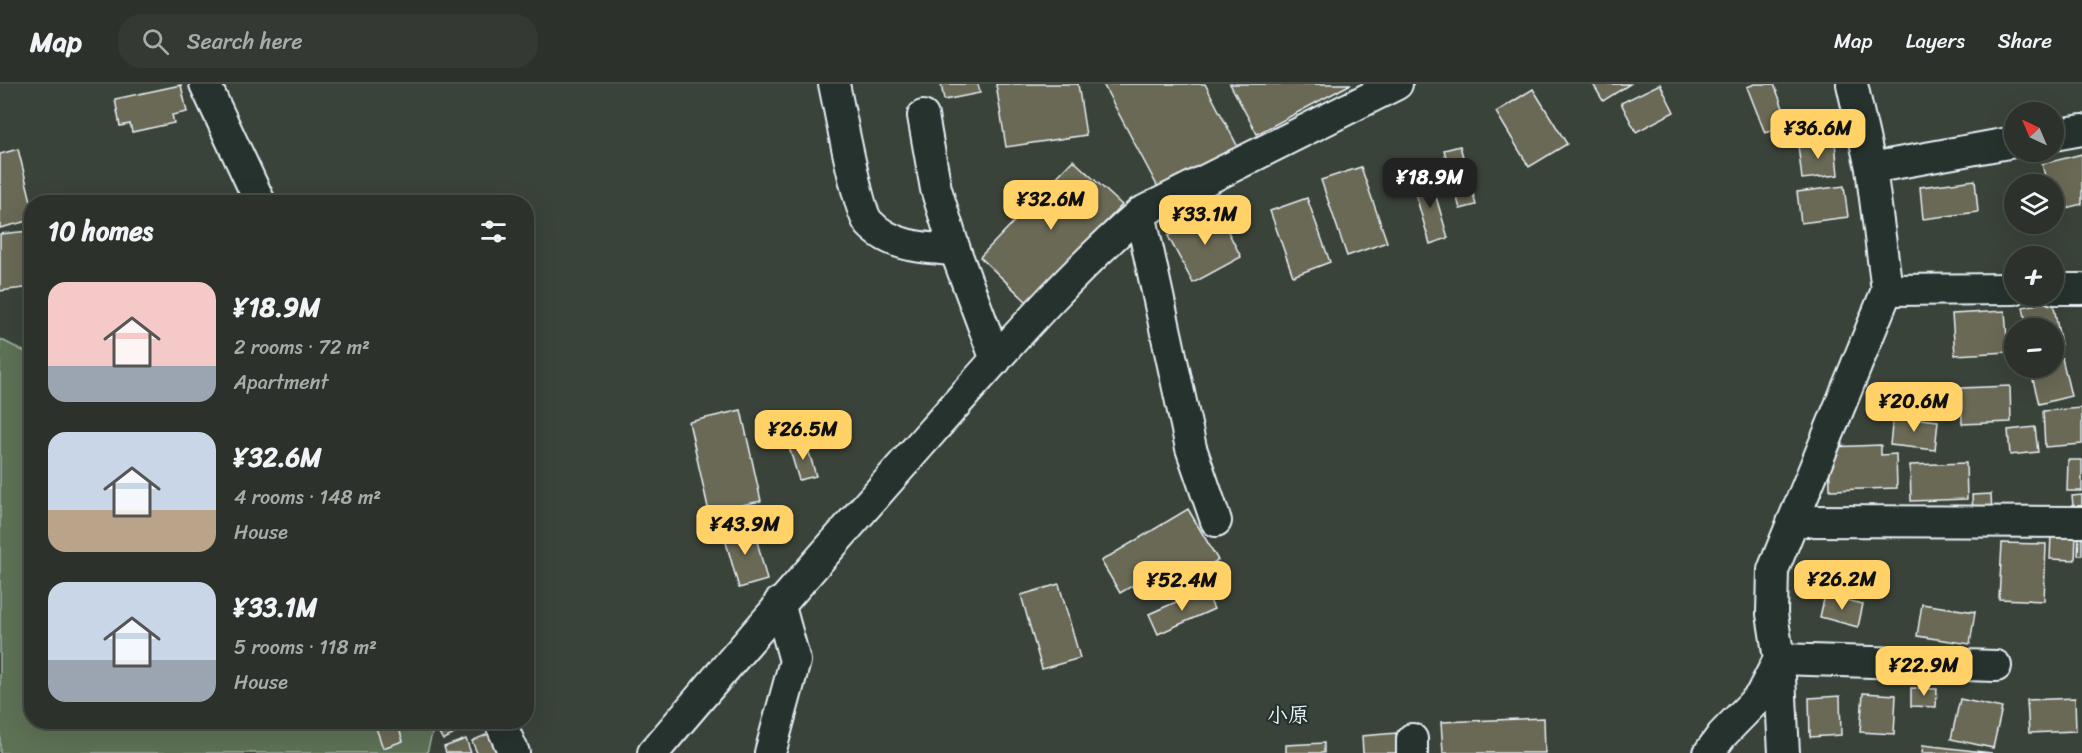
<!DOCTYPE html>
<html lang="en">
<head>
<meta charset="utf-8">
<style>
  body { margin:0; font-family:Sriracha,"Klee One",sans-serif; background:#343a33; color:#f1f3f6; height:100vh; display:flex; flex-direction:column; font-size:22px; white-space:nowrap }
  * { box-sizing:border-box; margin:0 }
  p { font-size:20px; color:#a6aaa9 }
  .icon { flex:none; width:33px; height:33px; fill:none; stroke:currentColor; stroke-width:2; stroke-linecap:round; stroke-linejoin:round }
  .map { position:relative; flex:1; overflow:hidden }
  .details { position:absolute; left:24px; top:111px; width:510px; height:534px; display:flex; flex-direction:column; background:#2c322b; border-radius:24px; box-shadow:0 6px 24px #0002,0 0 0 2px #484d47 }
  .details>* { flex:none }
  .needle { width:39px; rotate:316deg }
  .tools { position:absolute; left:2004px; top:18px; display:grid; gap:12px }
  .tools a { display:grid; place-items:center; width:60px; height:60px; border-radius:50%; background:#2c322b; box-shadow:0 6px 24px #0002,0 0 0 2px #484d47; font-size:30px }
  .price { position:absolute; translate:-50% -51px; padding:0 14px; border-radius:12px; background:#ffd166; color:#111; font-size:20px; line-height:39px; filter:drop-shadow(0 2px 3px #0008) }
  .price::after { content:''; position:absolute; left:50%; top:36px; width:18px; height:14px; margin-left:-9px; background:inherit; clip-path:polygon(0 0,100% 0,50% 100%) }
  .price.active { background:#222; color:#fff }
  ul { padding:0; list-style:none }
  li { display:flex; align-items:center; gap:18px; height:150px; padding:0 24px }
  li span { display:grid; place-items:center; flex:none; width:168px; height:120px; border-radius:18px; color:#555 }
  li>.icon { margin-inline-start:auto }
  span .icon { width:72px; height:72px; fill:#fffc; stroke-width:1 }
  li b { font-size:26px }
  h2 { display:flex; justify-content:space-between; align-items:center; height:72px; padding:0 24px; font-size:26px }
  header { display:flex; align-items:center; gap:36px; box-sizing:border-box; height:84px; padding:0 30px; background:#2c322b; border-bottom:2px solid #484d47 }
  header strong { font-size:28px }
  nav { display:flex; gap:33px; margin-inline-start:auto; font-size:21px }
  .search { width:420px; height:54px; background:#343a33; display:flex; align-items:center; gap:15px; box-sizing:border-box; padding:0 21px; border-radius:24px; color:#a6aaa9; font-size:22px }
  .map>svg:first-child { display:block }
  .green { fill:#5d7154; stroke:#a2b1a6; stroke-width:1.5 }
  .building { fill:#6a6954; stroke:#e8f1f8; stroke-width:1.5 }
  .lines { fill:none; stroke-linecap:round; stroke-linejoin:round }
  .minor-casing { stroke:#e8f1f8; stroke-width:34 }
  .minor { stroke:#26332d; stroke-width:30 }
  .labels { text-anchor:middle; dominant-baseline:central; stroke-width:4.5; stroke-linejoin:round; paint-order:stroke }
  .neighbourhood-label { font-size:21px; font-weight:bold; fill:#e8f1f8; stroke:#26332d }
</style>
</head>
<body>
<header>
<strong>Map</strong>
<div class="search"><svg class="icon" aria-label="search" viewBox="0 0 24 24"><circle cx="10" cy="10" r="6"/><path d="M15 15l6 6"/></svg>Search here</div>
<nav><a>Map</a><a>Layers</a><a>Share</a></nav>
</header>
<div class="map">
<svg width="2082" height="669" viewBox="0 0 2082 669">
  <rect width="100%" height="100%" fill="#3a4339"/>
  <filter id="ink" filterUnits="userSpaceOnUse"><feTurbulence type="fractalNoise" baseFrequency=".0167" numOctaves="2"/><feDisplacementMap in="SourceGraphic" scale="12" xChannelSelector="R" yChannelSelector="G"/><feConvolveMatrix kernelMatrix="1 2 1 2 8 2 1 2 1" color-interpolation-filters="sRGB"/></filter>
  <g filter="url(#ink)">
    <!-- green -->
    <polygon class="green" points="0,255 31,271 32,638 435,638 427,669 0,669"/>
    <!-- building -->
    <g class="building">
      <polygon points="941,0 978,0 980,9 944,16"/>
      <polygon points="996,0 1078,0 1086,51 1006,63"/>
      <polygon points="1103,0 1205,0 1240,67 1161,109"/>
      <polygon points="1230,0 1351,0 1257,50"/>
      <polygon points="1593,0 1630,0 1603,17"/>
      <polygon points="1660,0 1674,28 1636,48 1621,19"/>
      <polygon points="1755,0 1774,0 1789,40 1765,49 1747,3"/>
      <polygon points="181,1 187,28 172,31 174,39 132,48 130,40 120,42 115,15"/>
      <polygon points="1533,5 1567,60 1529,83 1496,28"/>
      <polygon points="1835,58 1838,91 1802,95 1798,61"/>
      <polygon points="1460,62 1476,121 1460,125 1444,66"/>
      <polygon points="18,65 32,121 32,136 0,144 0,70"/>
      <polygon points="2082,70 2082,120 2054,127 2054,100 2047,100 2042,80"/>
      <polygon points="1073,76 1122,121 1028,219 980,173"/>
      <polygon points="1361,83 1387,158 1347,172 1321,96"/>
      <polygon points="1429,89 1448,154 1430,160 1411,95"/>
      <polygon points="1975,96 1978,128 1923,135 1920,103"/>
      <polygon points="1844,102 1848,133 1801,139 1797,108"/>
      <polygon points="1307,114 1330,178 1293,192 1270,127"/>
      <polygon points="1217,126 1241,173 1193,199 1168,152"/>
      <polygon points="29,147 32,203 0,207 0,150"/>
      <polygon points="2053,217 2061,261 2054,262 2054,244 2027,244 2023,223"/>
      <polygon points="2005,227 2008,268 1955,271 1952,230"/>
      <polygon points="2062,274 2071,312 2039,320 2030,284 2054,284 2054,276"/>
      <polygon points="2010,302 2011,338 1962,340 1961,304"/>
      <polygon points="2082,324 2082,360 2045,363 2043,327"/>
      <polygon points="741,326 761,417 709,428 689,338"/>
      <polygon points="1893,332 1938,337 1935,366 1890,361"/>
      <polygon points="2035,343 2038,368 2010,371 2008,346"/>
      <polygon points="806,358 816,392 799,396 789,363"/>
      <polygon points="1881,361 1881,371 1896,370 1897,404 1830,406 1829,363"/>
      <polygon points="2068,376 2082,376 2082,407 2067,407"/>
      <polygon points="1966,379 1967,415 1911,417 1910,381"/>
      <polygon points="1991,410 1992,430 1973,432 1972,411"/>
      <polygon points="2082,411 2082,430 2074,431 2072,412"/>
      <polygon points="1188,425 1218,476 1174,502 1163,484 1120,509 1101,477"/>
      <polygon points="753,441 767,496 739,504 723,448"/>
      <polygon points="2079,447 2082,447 2082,471 2078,471"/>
      <polygon points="2051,449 2076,449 2075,476 2050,475"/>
      <polygon points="2002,459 2046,460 2044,517 1999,515"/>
      <polygon points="1059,500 1080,574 1042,585 1021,511"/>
      <polygon points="1205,505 1214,525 1158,550 1149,530"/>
      <polygon points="1825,511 1863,520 1858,543 1820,533"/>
      <polygon points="1922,520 1975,528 1970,560 1917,552"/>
      <polygon points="1911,604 1937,605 1936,623 1911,622"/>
      <polygon points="1863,609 1896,611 1894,650 1860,648"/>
      <polygon points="1840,612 1841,651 1810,653 1809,614"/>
      <polygon points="2075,614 2076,647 2029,649 2027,616"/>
      <polygon points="1960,615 2002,624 1993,664 1951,655"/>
      <polygon points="1544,634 1545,669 1443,669 1441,638"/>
      <polygon points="374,638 397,638 403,657 383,664"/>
      <polygon points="433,638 472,638 473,640 443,656"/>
      <polygon points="495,647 504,669 477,669 472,657"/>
      <polygon points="1396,649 1397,669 1363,669 1362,652"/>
      <polygon points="466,655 471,669 446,669 444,663"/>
      <polygon points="1324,659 1324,669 1286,669 1286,661"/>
      <polygon points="1923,661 1992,669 1922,669"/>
    </g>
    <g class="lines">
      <!-- minor casing -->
      <g class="minor-casing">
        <g id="minor">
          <polyline points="205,0 260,118"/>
          <path d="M834,0C839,23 858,127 869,139C891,163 924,164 955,166"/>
          <polyline points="923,32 936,105 955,166 996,276"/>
          <polyline points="2054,51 2082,46"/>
          <polyline points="1871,84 2014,58"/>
          <polyline points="1140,129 1191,364 1216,437"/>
          <polyline points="2054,205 2082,205"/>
          <polyline points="1887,206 2014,205"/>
          <polyline points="1793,437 2082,438"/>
          <polyline points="500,638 514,669"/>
          <polyline points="1412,655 1412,669"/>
          <path d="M653,669C745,560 839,453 933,346C999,272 1065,194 1140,129L1397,0"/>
          <polyline points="770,669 795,577 779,519"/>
          <polyline points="1709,669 1722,651 1760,612 1779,575 1996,582"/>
          <polyline points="1784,669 1779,575 1772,530 1773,486 1887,206 1871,84 1852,0"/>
        </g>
      </g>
      <!-- minor -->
      <use href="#minor" class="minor"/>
    </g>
  </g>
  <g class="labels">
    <!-- neighbourhood labels -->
    <g class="neighbourhood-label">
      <text x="1288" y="631">小原</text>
    </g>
  </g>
</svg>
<div class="tools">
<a><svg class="needle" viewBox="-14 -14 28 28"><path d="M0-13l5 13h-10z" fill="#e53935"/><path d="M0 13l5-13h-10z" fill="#a6aaa9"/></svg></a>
<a><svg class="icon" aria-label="layers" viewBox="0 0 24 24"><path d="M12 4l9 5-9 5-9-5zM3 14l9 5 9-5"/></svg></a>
<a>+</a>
<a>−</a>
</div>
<b class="price" style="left:1818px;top:76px">¥36.6M</b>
<b class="price active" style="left:1430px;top:125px">¥18.9M</b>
<b class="price" style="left:1051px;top:147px">¥32.6M</b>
<b class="price" style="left:1205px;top:162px">¥33.1M</b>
<b class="price" style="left:1914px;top:349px">¥20.6M</b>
<b class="price" style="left:803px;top:377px">¥26.5M</b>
<b class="price" style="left:745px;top:472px">¥43.9M</b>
<b class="price" style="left:1842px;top:527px">¥26.2M</b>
<b class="price" style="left:1182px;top:528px">¥52.4M</b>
<b class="price" style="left:1924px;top:613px">¥22.9M</b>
<section class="details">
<h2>10 homes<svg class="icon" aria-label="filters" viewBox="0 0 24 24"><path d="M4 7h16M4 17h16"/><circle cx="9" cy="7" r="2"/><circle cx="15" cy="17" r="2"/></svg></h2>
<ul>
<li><span style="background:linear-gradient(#f6c9c9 70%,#9aa5b1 0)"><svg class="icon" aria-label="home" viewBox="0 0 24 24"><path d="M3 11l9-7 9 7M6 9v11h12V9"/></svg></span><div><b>¥18.9M</b><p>2 rooms · 72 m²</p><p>Apartment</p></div></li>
<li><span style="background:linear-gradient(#c9d6e8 65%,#b9a48a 0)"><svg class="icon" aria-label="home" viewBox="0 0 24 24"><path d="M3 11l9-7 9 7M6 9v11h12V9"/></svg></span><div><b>¥32.6M</b><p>4 rooms · 148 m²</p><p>House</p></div></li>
<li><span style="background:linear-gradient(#c9d6e8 65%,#9aa5b1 0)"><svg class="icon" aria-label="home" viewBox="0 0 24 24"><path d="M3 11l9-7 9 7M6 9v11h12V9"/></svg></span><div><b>¥33.1M</b><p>5 rooms · 118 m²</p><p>House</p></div></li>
</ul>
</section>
</div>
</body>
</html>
